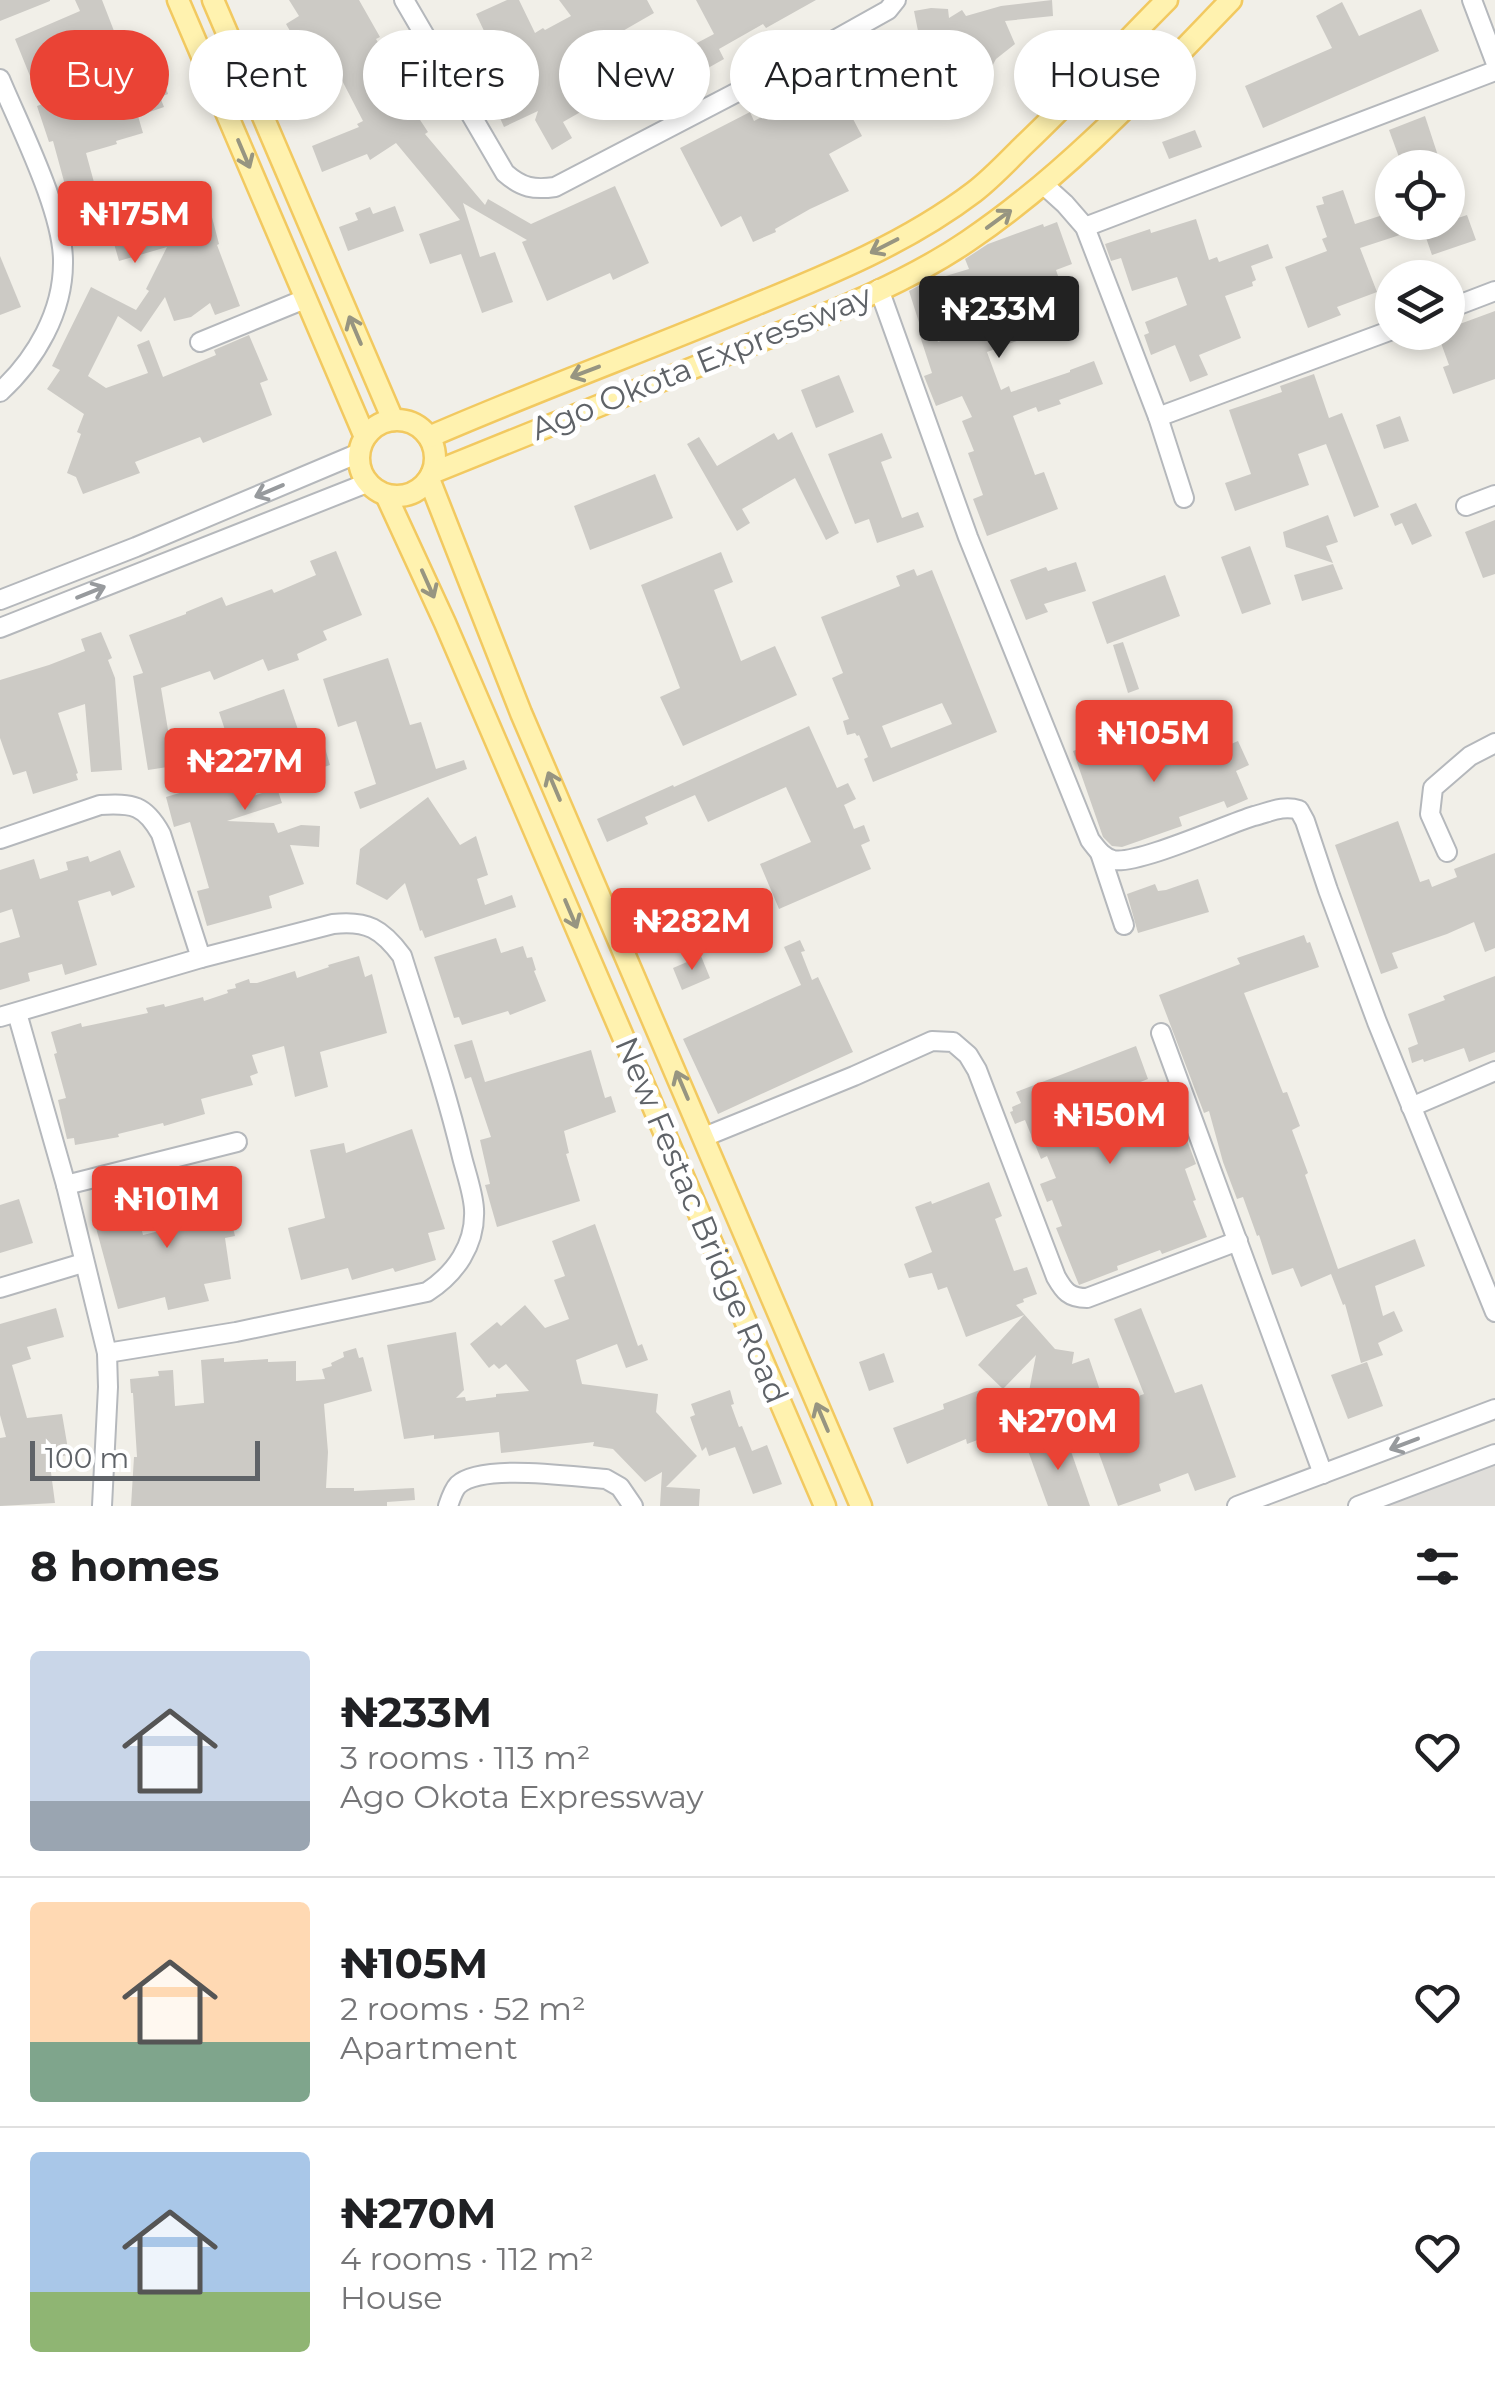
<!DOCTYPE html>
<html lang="en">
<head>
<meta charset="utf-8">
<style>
  body { margin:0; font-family:Montserrat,sans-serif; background:#f6f6f6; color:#202124; height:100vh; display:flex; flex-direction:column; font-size:38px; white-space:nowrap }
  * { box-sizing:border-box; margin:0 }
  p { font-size:32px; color:#757577 }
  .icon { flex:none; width:55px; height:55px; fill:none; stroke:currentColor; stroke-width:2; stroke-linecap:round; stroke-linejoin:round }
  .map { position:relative; height:1506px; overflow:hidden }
  .details { display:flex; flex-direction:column; background:#fff; flex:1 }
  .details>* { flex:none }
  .hud { position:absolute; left:30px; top:30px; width:1435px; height:90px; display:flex; gap:20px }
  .controls { position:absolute; left:1375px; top:150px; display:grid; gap:20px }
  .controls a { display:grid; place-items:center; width:90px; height:90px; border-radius:50%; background:#fff; box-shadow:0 5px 15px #0003; font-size:50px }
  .scale { position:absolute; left:30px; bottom:25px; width:230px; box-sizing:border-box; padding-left:10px; border:5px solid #5f6368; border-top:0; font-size:28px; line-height:35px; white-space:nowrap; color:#5f6368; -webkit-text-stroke:8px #fff; paint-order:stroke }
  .price { position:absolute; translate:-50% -85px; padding:0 22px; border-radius:10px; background:#ea4335; color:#fff; font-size:32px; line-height:65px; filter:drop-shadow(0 2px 5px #0008) }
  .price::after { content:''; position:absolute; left:50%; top:60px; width:30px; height:22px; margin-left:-15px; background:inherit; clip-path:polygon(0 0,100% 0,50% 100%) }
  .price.selected { background:#222; color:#fff }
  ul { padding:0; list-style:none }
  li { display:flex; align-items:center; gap:30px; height:250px; padding:0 30px }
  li+li { border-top:2px solid #e0e0e0 }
  li span { display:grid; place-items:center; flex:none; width:280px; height:200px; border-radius:10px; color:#555 }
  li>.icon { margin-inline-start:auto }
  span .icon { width:120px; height:120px; fill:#fffc; stroke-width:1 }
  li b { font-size:42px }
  h2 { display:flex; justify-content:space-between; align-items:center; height:120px; padding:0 30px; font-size:42px }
  .chip { padding:0 35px; border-radius:45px; background:#fff; box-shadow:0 5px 15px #0003; font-size:35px; line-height:90px }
  .chip.selected { background:#ea4335; color:#fff }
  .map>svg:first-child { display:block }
  .industrial { fill:#e0deda }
  .building { fill:#cccac5; fill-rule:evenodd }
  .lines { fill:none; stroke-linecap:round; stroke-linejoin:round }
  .minor-casing { stroke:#b5b8bc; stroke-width:22 }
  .major-casing { stroke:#f2c960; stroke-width:25 }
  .minor { stroke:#fff; stroke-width:18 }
  .major { stroke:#fff2af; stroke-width:20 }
  .oneway { stroke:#979581 }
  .oneway2 { stroke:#979a9d }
  .labels { text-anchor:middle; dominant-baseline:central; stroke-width:10; stroke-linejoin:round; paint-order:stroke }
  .street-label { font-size:32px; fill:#5f6368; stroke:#fff }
</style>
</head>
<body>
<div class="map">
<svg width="1495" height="1506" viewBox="0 0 1495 1506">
  <rect width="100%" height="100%" fill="#f1efe8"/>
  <!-- industrial -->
  <polygon class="industrial" points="1495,1460 1495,1506 1363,1506"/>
  <!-- building -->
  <g class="building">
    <polygon points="0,0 50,0 50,1 0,21"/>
    <polygon points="75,0 102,0 133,80 160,70 168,94 160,97 164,107 138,116 143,133 116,141 117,144 86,153 101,208 135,198 133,192 155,185 156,188 186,189 185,208 208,202 219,244 217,245 240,306 215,315 210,303 191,317 174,321 165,297 141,332 118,316 88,376 106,388 148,373 137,345 149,340 163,377 216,355 214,350 249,335 268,380 260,383 272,415 203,443 200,437 135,462 140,473 83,494 76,477 67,473 81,434 77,432 84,414 47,389 60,370 52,366 91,287 136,310 149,291 146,289 167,247 119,261 107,219 92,223 83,192 68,196 53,141 49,142 37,106 51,101 43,77 32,81 15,39 80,11"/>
    <polygon points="289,0 359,0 380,37 376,39 399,79 395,82 428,132 425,134 485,205 488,199 531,224 615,186 649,263 613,280 610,273 547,301 522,242 527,240 463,203 480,257 495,252 513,302 482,313 461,254 430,264 419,234 460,220 396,143 370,160 367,154 322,172 312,146 359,127 357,124 363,121 333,63 324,68 316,53 306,59 286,24 299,16"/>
    <polygon points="507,0 519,0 535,33 543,28 545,30 571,16 559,0 647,0 654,13 614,36 639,89 615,100 621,111 608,118 601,107 588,115 584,110 563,122 572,138 552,150 535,120 538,111 504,127 496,109 499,108 476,67 496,56 476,14"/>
    <polygon points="696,0 816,0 766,28 763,24 719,49 724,59 708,68 695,44 714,34"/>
    <polygon points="1052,0 1053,16 1005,21 1015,44 996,59 987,76 962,88 958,95 943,95 911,40 919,36 914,11 931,8 948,9 949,18 962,10 966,16 1001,6"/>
    <polygon points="1342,2 1359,36 1421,9 1439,51 1263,128 1245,86 1332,48 1316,16"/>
    <polygon points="884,32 894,51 861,69 851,49"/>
    <polygon points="824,64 862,136 829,154 849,191 810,209 775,229 776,232 753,242 741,216 721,227 680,148 750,112 754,121 806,94 797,78"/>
    <polygon points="1425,116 1442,168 1403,168 1389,130"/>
    <polygon points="1195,130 1202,147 1169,159 1162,142"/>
    <polygon points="1343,190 1355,224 1392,212 1392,222 1403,222 1406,233 1360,248 1377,292 1337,307 1341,315 1308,328 1285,267 1327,251 1322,239 1327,237 1316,206 1324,204 1322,197"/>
    <polygon points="1449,194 1458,218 1467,215 1476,240 1432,255 1423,229 1448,222"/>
    <polygon points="395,206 404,231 348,251 339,227 358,220 355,213 370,207 373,214"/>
    <polygon points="1196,219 1209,260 1217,257 1219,262 1268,244 1273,258 1251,266 1256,280 1252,282 1253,286 1225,296 1241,338 1199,355 1208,375 1190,382 1175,345 1151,355 1144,335 1149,333 1145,322 1187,305 1177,277 1132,291 1121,258 1111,261 1105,244 1150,229 1151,233"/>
    <path d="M1057,222L1072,264L1056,270L1073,320L987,352L1001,390L1009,386L1011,392L1070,372V370L1094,361L1103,384L1059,400L1061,404L1038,412L1036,407L1013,416L1035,475L1044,472L1058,509L987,536L973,499L983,495L968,453L974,451L962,421L972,417L962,396L936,406L924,376L932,373L920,336L923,335L909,291L926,282L969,269L965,259L988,244L1043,224L1044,227ZM961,301L970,331L938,342L926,312Z"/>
    <polygon points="0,256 21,307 0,315"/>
    <polygon points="1495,311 1495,379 1453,394 1443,367 1449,365 1437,332 1448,332 1448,321 1455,320 1457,325"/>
    <polygon points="1314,374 1329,418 1342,413 1379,507 1354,517 1326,444 1298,454 1309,485 1235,511 1225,483 1251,474 1229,410 1282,392 1280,386"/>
    <polygon points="839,375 854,412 816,428 801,390"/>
    <polygon points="1400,416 1409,441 1384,449 1376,425"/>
    <polygon points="792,432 839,533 826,540 795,478 742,509 750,523 737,531 687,444 699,437 717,466 774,433 778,440"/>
    <polygon points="882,433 892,458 881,462 902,518 918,512 924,527 877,543 869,519 855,524 828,454"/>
    <polygon points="655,474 673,518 590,550 574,506"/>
    <polygon points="1416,503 1432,536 1412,545 1402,523 1395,526 1390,514"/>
    <polygon points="1328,515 1338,542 1326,546 1333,563 1286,547 1283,532"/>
    <polygon points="1495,520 1495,574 1483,578 1465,532"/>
    <polygon points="1250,546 1271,604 1242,614 1221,557"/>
    <polygon points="336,551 362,615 323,631 327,640 297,654 299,660 268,671 263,659 214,680 210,671 161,688 174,766 148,770 133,676 143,673 129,635 186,614 186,612 222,597 226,606 272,589 274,593 316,575 310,561"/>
    <polygon points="721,552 733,582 714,590 741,661 775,646 797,695 683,746 660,697 680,688 641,585"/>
    <polygon points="1076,562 1086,591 1044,604 1048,612 1026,620 1010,580 1046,567 1048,571"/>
    <polygon points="1333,564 1343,589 1302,601 1294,575"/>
    <path d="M914,569L917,576L932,570L997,732L873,782L864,759L868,757L859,735L857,736L855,733L847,735L843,721L849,719L832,678L843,673L821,617L900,586L896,576ZM942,703L952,724L891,748L882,726Z"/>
    <polygon points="1165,575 1180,616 1107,644 1092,602"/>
    <polygon points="101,632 112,658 108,660 115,678 122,770 91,772 85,704 58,713 78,773 76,774 78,780 33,794 26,771 13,775 0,738 0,680 49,665 85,651 81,639"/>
    <polygon points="1123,642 1139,689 1128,693 1113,645"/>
    <polygon points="388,658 410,725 421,722 436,769 464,760 467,769 360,809 354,792 376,784 356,721 338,727 323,679"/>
    <polygon points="284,689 305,750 315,747 317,751 325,748 330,765 291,778 282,751 276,752 271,738 227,754 241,800 277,788 282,803 227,821 274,823 278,833 301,825 320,826 319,847 290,845 304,884 269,896 272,908 207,926 197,891 209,888 190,822 174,827 166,797 203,786 191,746 227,736 219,712"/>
    <polygon points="809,726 837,788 848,783 856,799 844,805 845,807 854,829 864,825 870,841 861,845 871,869 779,909 760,864 811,842 786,787 708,822 695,795 645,817 648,824 607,842 597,819 673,785 674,787"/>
    <polygon points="1141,726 1154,763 1200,747 1203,756 1238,741 1249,765 1236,771 1248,799 1227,808 1224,801 1179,817 1182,826 1122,847 1112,846 1103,837 1073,751"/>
    <polygon points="428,797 460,845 476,836 488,875 477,879 485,905 512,895 516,907 425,938 422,930 420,931 405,883 387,900 356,884 360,849"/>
    <polygon points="1398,821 1420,882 1429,879 1432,887 1457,877 1454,869 1495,853 1495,948 1485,952 1474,922 1447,934 1392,953 1398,968 1381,974 1335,845"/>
    <polygon points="120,850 135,887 112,896 110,891 78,901 97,965 65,975 62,964 28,973 30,981 0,990 0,943 20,937 12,909 0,913 0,870 34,859 40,879 68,870 66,862 88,856 90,862"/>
    <polygon points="1198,879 1209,912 1138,933 1127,894 1155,884 1158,891 1166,890"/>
    <polygon points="1304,935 1307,943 1310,942 1319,967 1244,993 1283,1093 1287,1092 1300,1126 1292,1130 1308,1173 1305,1175 1338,1269 1415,1239 1425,1266 1375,1286 1383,1316 1394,1311 1403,1331 1378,1343 1383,1355 1361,1363 1345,1304 1343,1305 1331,1274 1301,1287 1293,1268 1272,1275 1259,1235 1257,1236 1243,1197 1237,1199 1223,1162 1209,1111 1204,1113 1159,995 1240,964 1237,958"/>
    <polygon points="496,938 501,953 523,946 527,958 532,957 536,970 534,971 546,1001 510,1015 508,1011 462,1025 459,1017 454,1018 434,957"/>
    <polygon points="800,940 805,951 801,952 812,980 818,977 853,1052 718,1114 683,1039 801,985 784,947"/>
    <polygon points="359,956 365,977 372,974 387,1033 320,1052 328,1087 295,1097 284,1046 252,1055 258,1073 250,1076 253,1085 201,1099 205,1114 164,1126 163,1123 118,1134 119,1137 75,1145 74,1138 67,1139 58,1100 66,1098 54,1054 57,1053 51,1032 81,1023 82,1027 148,1013 146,1008 164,1004 165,1007 203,997 204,1001 228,993 227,990 236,988 235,984 249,979 250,983 257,983 295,971 297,978 329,967 328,965"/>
    <polygon points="701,956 710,978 682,990 673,968"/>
    <polygon points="1495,976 1495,1052 1469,1062 1464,1048 1424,1062 1423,1059 1412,1063 1408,1048 1418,1044 1408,1014 1445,1000 1443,996"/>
    <polygon points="472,1040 485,1082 591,1050 605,1098 611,1096 616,1112 564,1131 569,1153 566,1154 580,1201 497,1227 485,1185 490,1184 480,1140 491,1137 471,1077 465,1079 454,1045"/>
    <polygon points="1136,1046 1148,1079 1130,1086 1151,1140 1182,1127 1196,1164 1185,1169 1196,1200 1193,1201 1207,1237 1162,1254 1160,1250 1117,1266 1118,1270 1079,1285 1056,1228 1062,1226 1052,1200 1047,1202 1040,1184 1056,1178 1047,1156 1041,1159 1025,1120 1015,1124 1010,1112 1013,1111 1012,1107 1021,1103 1016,1092"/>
    <polygon points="412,1129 445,1229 428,1233 436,1260 395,1272 393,1268 352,1280 348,1268 301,1280 288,1228 325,1218 310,1150 344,1143 346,1153"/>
    <polygon points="222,1182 235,1236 225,1238 231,1279 204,1284 209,1301 168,1310 165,1297 118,1309 92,1213 107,1210 105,1203 124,1199 126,1209 136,1207 143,1235 192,1223 185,1191"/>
    <polygon points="989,1182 1002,1216 995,1219 1014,1271 1027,1267 1037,1294 1023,1299 1024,1302 1016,1305 1055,1349 1074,1352 1072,1364 1089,1358 1106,1408 1144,1394 1114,1319 1141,1308 1175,1393 1202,1384 1236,1477 1195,1491 1188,1473 1159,1484 1161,1491 1118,1506 1089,1426 1100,1421 1086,1419 1083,1411 1070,1416 1026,1407 1036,1355 1003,1389 978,1365 1024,1315 966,1337 947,1287 938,1290 932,1273 909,1278 904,1264 932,1252 915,1207 931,1201 932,1204"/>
    <polygon points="19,1199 33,1243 0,1253 0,1205"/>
    <polygon points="595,1224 638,1346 642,1344 648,1360 626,1368 617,1344 576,1360 582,1384 658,1394 656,1412 697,1456 666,1487 700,1489 699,1506 660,1506 662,1472 645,1482 613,1449 593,1446 594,1442 501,1453 499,1432 434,1439 434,1435 404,1439 387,1345 456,1332 464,1390 456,1398 465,1397 466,1401 496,1397 496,1394 529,1391 506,1364 499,1369 494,1364 489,1368 470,1344 497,1322 501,1326 525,1305 545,1328 569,1319 554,1280 565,1276 552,1241"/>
    <polygon points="56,1308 64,1337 27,1347 31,1359 12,1365 27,1418 62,1414 69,1455 57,1457 58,1463 50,1465 55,1503 0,1506 0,1438 6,1437 0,1415 0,1324"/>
    <polygon points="356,1348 359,1358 363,1357 372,1391 324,1404 328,1452 326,1488 354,1488 354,1491 414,1488 415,1500 387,1502 387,1506 131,1506 134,1457 137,1457 133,1393 131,1393 130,1379 159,1376 158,1371 173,1370 175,1406 204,1403 201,1360 224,1358 224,1362 268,1359 268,1362 296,1361 296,1381 325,1379 322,1369 332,1366 331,1363 344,1357 343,1352"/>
    <polygon points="884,1353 894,1382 869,1391 859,1362"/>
    <polygon points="1367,1362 1383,1406 1348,1419 1331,1375"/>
    <polygon points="985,1388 1003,1389 1022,1437 1006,1443 1001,1431 967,1444 966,1439 907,1464 893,1428 944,1409 943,1404"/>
    <polygon points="730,1390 734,1404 731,1405 739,1427 742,1426 752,1451 767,1445 782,1484 753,1494 735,1447 709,1456 706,1447 702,1451 690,1417 695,1415 691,1404"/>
    <polygon points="1065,1434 1090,1506 1048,1506 1027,1448"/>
  </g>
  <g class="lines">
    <!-- minor casing -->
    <g class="minor-casing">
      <g id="minor">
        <path d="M404,0L505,173C522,188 534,190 555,187L795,62L888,10L896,0"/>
        <polyline points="1472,0 1495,61"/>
        <path d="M0,79C20,127 64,213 63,263C63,312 36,359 0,392"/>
        <polyline points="1044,185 1065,204 1085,227 1158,417 1184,498"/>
        <polyline points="1085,227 1495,71"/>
        <path d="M879,289L968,537L1090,840C1097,849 1102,857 1113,860C1137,865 1225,825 1254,816C1270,812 1283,805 1299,810L1305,821L1328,890L1377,1022L1495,1312"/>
        <polyline points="1448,309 1495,291"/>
        <polyline points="200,342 305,299"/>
        <polyline points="1158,417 1392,330"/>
        <polyline points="1466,506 1495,495"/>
        <polyline points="0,600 136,547 359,453"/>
        <polyline points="0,628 367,483"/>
        <path d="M0,839L100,805C133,803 145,805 161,834L201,958"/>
        <polyline points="1447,852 1430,814 1433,788 1470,756 1495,743"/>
        <polyline points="1100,853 1124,925"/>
        <polyline points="17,1013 66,1185 107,1353 108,1387 102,1506"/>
        <path d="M0,1017L201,958L333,924C367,920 382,929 402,956C423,1023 446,1089 462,1157C466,1173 473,1192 474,1209C476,1245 455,1274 427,1292L236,1332L107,1353"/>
        <polyline points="1161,1033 1323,1474"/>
        <polyline points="1411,1107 1495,1071"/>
        <path d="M704,1137L854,1076L932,1041L953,1042L968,1055L977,1070L1056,1277C1064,1291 1069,1298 1087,1298L1238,1241"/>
        <polyline points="66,1185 237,1142"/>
        <polyline points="0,1288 83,1263"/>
        <path d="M448,1506C450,1500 454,1489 458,1485C482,1463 573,1477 606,1479L620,1487L633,1506"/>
        <polyline points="1237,1506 1495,1409"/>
        <polyline points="1358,1506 1495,1454"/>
      </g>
    </g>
    <!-- major casing -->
    <g class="major-casing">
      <g id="major">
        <polyline points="178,0 365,437"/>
        <polyline points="213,0 393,420"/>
        <circle cx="397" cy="458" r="38"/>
        <path d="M429,437C535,391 644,351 752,306C828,275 907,243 974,192C991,179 1007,162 1023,146C1073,99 1119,48 1167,0"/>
        <path d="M432,473C533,432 634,391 735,351C813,319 899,288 968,241C1067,174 1148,86 1231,0"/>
        <polyline points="429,479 521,713 861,1506"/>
        <polyline points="386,495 445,623 825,1506"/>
      </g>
    </g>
    <!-- minor -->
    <use href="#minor" class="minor"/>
    <!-- major -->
    <use href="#major" class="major"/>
  </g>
  <!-- one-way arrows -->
  <defs><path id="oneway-shaft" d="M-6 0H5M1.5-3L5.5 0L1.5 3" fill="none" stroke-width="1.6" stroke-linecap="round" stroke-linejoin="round" transform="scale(2.5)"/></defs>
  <g class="oneway">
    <use href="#oneway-shaft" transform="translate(244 154) rotate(67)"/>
    <use href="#oneway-shaft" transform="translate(999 219) rotate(-36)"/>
    <use href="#oneway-shaft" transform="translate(884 246) rotate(153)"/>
    <use href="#oneway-shaft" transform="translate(355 330) rotate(-113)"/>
    <use href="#oneway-shaft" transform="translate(585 372) rotate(159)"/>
    <use href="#oneway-shaft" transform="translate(428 584) rotate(66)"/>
    <use href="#oneway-shaft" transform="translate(554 786) rotate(-113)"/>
    <use href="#oneway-shaft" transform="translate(571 914) rotate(67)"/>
    <use href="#oneway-shaft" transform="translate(682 1085) rotate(-113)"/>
    <use href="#oneway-shaft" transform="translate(822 1417) rotate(-113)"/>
  </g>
  <g class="oneway2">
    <use href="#oneway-shaft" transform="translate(269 491) rotate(157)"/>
    <use href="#oneway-shaft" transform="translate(91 592) rotate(-22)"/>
    <use href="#oneway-shaft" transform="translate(1404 1444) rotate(159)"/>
  </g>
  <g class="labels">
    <!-- street labels -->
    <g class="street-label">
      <text transform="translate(701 362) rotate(-22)">Ago Okota Expressway</text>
      <text transform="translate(702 1220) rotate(67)">New Festac Bridge Road</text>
    </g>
  </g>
</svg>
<div class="controls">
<a><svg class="icon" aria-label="locate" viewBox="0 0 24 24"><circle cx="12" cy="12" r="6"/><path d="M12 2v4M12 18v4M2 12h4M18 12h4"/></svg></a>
<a><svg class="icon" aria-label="layers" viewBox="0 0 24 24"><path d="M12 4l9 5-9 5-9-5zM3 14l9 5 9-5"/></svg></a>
</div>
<div class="scale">100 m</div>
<b class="price" style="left:135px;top:266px">₦175M</b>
<b class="price selected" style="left:999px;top:361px">₦233M</b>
<b class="price" style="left:1154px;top:785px">₦105M</b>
<b class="price" style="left:245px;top:813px">₦227M</b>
<b class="price" style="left:692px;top:973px">₦282M</b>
<b class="price" style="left:1110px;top:1167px">₦150M</b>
<b class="price" style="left:167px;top:1251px">₦101M</b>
<b class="price" style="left:1058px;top:1473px">₦270M</b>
<div class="hud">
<a class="chip selected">Buy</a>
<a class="chip">Rent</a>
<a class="chip">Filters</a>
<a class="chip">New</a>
<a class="chip">Apartment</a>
<a class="chip">House</a>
</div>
</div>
<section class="details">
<h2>8 homes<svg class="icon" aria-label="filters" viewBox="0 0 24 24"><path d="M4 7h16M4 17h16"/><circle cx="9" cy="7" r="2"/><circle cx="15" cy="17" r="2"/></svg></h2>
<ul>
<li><span style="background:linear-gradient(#c9d6e8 75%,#9aa5b1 0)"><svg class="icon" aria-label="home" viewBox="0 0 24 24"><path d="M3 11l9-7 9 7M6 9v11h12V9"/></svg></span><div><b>₦233M</b><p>3 rooms · 113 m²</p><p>Ago Okota Expressway</p></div><svg class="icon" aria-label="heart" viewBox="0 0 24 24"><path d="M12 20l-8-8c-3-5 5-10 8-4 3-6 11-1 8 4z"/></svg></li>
<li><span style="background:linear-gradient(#ffd9b3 70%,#7fa58c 0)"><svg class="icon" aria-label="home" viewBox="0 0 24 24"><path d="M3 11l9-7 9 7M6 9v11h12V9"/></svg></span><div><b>₦105M</b><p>2 rooms · 52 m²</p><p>Apartment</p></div><svg class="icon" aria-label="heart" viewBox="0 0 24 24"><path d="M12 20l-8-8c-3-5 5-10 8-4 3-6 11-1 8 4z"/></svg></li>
<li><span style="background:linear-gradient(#a9c7e8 70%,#8fb573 0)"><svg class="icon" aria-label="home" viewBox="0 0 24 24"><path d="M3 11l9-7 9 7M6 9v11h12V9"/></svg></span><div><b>₦270M</b><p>4 rooms · 112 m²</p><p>House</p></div><svg class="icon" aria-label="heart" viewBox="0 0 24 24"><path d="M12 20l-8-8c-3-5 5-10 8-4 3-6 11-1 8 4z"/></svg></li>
</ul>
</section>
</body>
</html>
